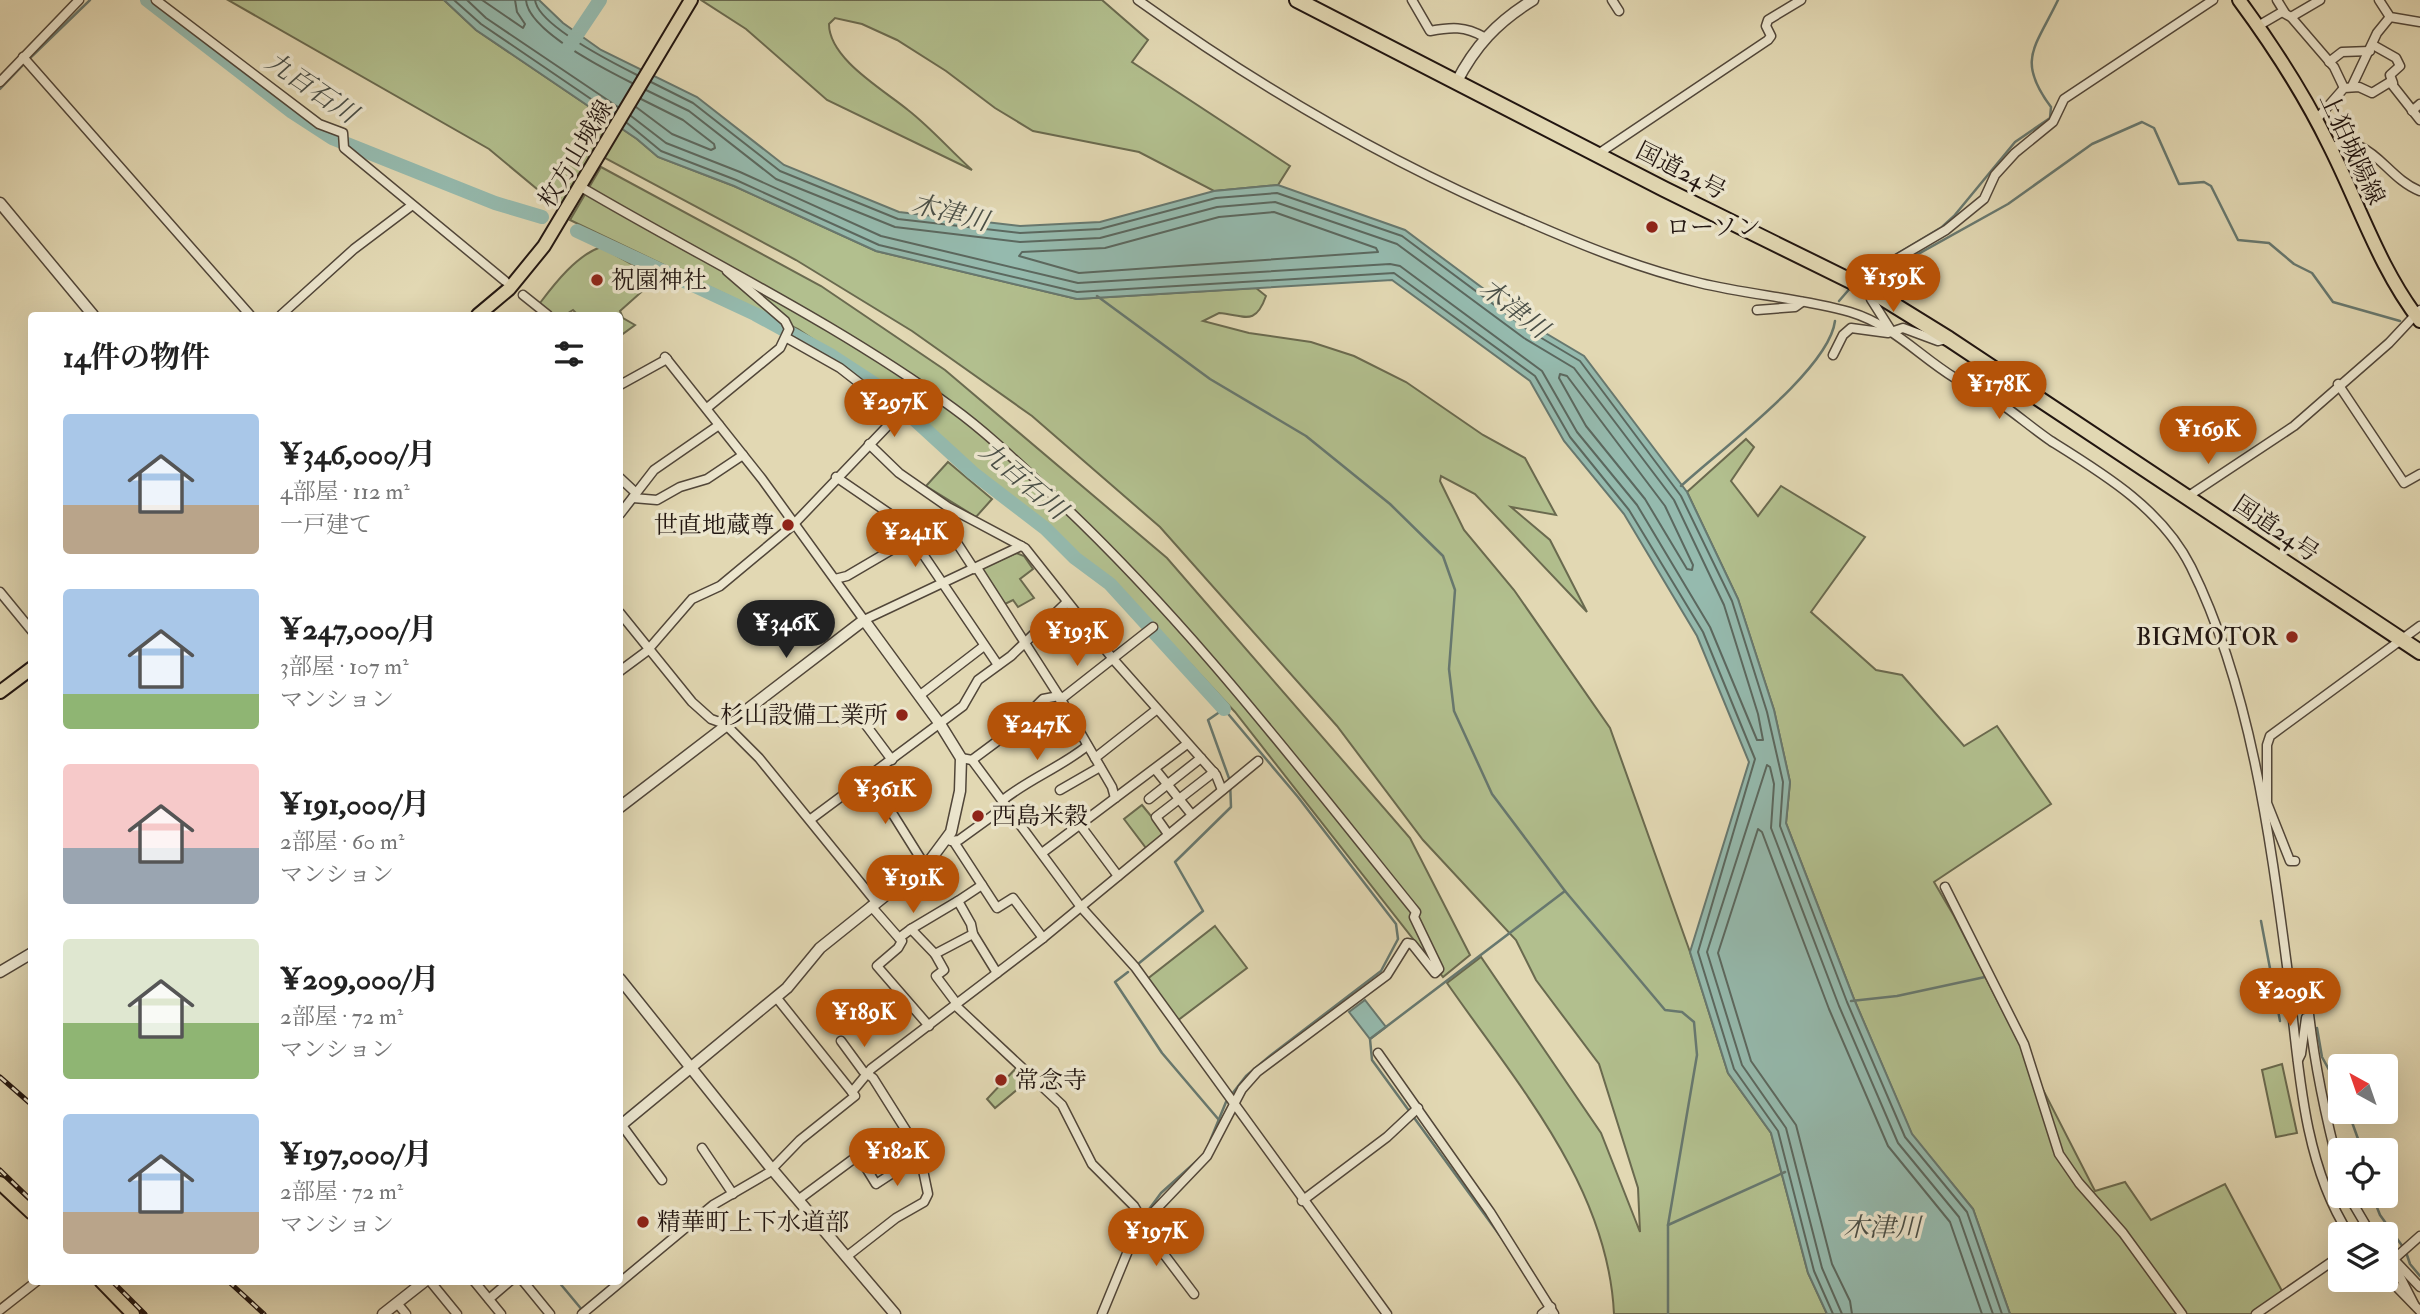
<!DOCTYPE html>
<html lang="ja">
<head>
<meta charset="utf-8">
<style>
  body { margin:0; font-family:"IM FELL Double Pica","Noto Serif JP",serif; background:#f6f6f6; color:#222; height:100vh; display:flex; flex-direction:column; font-size:26px; white-space:nowrap }
  * { box-sizing:border-box; margin:0 }
  p { font-size:23px; color:#767676 }
  .icon { flex:none; width:38px; height:38px; fill:none; stroke:currentColor; stroke-width:2; stroke-linecap:round; stroke-linejoin:round }
  .map { position:relative; flex:1; overflow:hidden }
  .sheet { position:absolute; left:28px; top:312px; width:595px; height:973px; display:flex; flex-direction:column; background:#fff; border-radius:7px; box-shadow:0 7px 28px #0002 }
  .sheet>* { flex:none }
  .needle { width:46px; rotate:320deg }
  .buttons { position:absolute; left:2328px; top:1054px; display:grid; gap:14px }
  .buttons a { display:grid; place-items:center; width:70px; height:70px; border-radius:7px; background:#fff; box-shadow:0 7px 28px #0002; font-size:35px }
  .price { position:absolute; translate:-50% -60px; padding:0 16px; border-radius:24px; background:#b45309; color:#fff; font-size:23px; line-height:46px; filter:drop-shadow(0 2px 4px #0008) }
  .price::after { content:''; position:absolute; left:50%; top:42px; width:21px; height:16px; margin-left:-10px; background:inherit; clip-path:polygon(0 0,100% 0,50% 100%) }
  .price.selected { background:#222; color:#fff }
  ul { padding:0; list-style:none }
  li { display:flex; align-items:center; gap:21px; height:175px; padding:0 35px }
  li span { display:grid; place-items:center; flex:none; width:196px; height:140px; border-radius:7px; color:#555 }
  li>.icon { margin-inline-start:auto }
  span .icon { width:84px; height:84px; fill:#fffc; stroke-width:1 }
  li b { font-size:30px }
  h2 { display:flex; justify-content:space-between; align-items:center; height:84px; padding:0 35px; font-size:30px }
  .map>svg:first-child { display:block }
  .green { fill:#b2bf8e; stroke:#6a6a4f; stroke-width:2 }
  .water { fill:#95baae; stroke:#67786f; stroke-width:2 }
  .lines { fill:none; stroke-linecap:round; stroke-linejoin:round }
  .shore { stroke:#5b685f; stroke-width:2 }
  .stream { stroke:#67786f; stroke-width:2.5 }
  .river { stroke:#95baae; stroke-width:14 }
  .minor-casing { stroke:#514639; stroke-width:11 }
  .tertiary-casing { stroke:#514639; stroke-width:13 }
  .primary-casing { stroke:#211510; stroke-width:16 }
  .trunk-casing { stroke:#211510; stroke-width:18 }
  .minor { stroke:#ece6ce; stroke-width:8 }
  .tertiary { stroke:#ece6ce; stroke-width:10 }
  .primary { stroke:#e2d8b3; stroke-width:12 }
  .trunk { stroke:#e2d8b3; stroke-width:14 }
  .rail-casing { stroke:#211510; stroke-width:5 }
  .rail { stroke:#ece6ce; stroke-width:2.5; stroke-dasharray:8; stroke-linecap:butt }
  .poi-dot { fill:#8f2418; stroke:#ece6ce; stroke-width:2.5 }
  .labels { text-anchor:middle; dominant-baseline:central; stroke-width:7; stroke-linejoin:round; paint-order:stroke }
  .street-label { font-size:24px; fill:#211510; stroke:#ece6ce }
  .poi-label { font-size:24px; fill:#211510; stroke:#ece6ce; text-anchor:start }
  .water-label { font-size:26px; font-style:italic; fill:#4a4f47; stroke:#ece6ce }
</style>
</head>
<body>
<div class="map">
<svg width="2420" height="1314" viewBox="0 0 2420 1314">
  <rect width="100%" height="100%" fill="#e2d8b3"/>
  <filter id="stains"><feTurbulence type="fractalNoise" baseFrequency=".00286" numOctaves="4"/><feColorMatrix values="0 0 0 0 .2 0 0 0 0 .09 0 0 0 0 .02 0 0 0 .5 -.17"/></filter>
  <radialGradient id="worn" r=".72"><stop offset=".6" stop-color="#630" stop-opacity="0"/><stop offset="1" stop-color="#630" stop-opacity=".3"/></radialGradient>
  <!-- green -->
  <g class="green">
    <path d="M228,0H444L476,30L637,139L658,157L734,186L876,251L1077,299L1256,288L1266,296C1255,327 1244,315 1219,313L1203,321L1249,333L1311,342L1354,356L1406,382L1483,435L1525,458L1556,515L1511,507L1550,540L1587,612L1475,494L1441,476L1440,481L1464,530L1514,590L1610,728L1690,952L1728,1073L1771,1133L1808,1273L1827,1314H1614C1608,1186 1517,1084 1447,983L1481,957L1601,1133L1640,1232L1638,1188L1599,1064L1536,980L1516,940L1423,840L1337,726L1160,527L1032,416L912,331L796,260L594,152L561,209L489,149Z"/>
    <path d="M701,0H1102L1148,40L1132,62L1290,166L1278,185L1214,191L1139,152L1033,131L995,108L946,71L897,40L862,24L835,18L829,24C829,59 884,90 908,110C931,128 950,150 972,170L827,100L746,29Z"/>
    <polygon points="601,167 821,286 945,370 1167,558 1410,838 1470,955 1443,977 1235,712 1115,583 1076,555 1042,522 997,488 878,383 798,329 570,220"/>
    <path d="M601,247L649,274L648,286L620,311L623,318L635,325L620,336V315H578L573,310L565,315H552L540,303C555,283 577,255 601,247Z"/>
    <polygon points="1746,439 1754,447 1731,481 1758,516 1781,486 1865,537 1811,612 1876,670 1902,675 1964,746 1997,726 2051,804 1934,882 1954,916 2095,1191 2125,1182 2151,1220 2225,1184 2282,1291 2252,1314 2010,1314 1973,1209 1912,1135 1854,999 1786,823 1790,782 1774,710 1738,599 1687,492"/>
    <polygon points="948,462 992,499 976,517 926,486"/>
    <polygon points="1016,553 1024,556 1033,569 1020,579 1034,598 1018,607 1013,600 1003,605 981,569"/>
    <polygon points="1142,805 1165,833 1146,848 1124,819"/>
    <polygon points="1215,926 1247,968 1177,1021 1146,980"/>
    <polygon points="2282,1064 2297,1133 2276,1137 2262,1070"/>
    <polygon points="1019,1065 1031,1078 995,1108 987,1099"/>
  </g>
  <!-- water -->
  <g class="water">
    <polygon points="444,0 539,0 563,23 601,50 697,97 784,165 899,212 1020,226 1100,222 1214,191 1278,185 1405,230 1532,325 1584,356 1687,492 1738,599 1774,710 1790,782 1786,823 1854,999 1912,1134 1973,1209 2010,1314 1827,1314 1808,1273 1771,1133 1728,1073 1690,952 1749,762 1697,636 1624,514 1564,441 1530,381 1392,280 1077,299 876,251 734,186 658,157 637,139 476,30"/>
    <polygon points="1365,1000 1386,1027 1370,1039 1349,1012"/>
  </g>
  <g class="lines">
    <!-- shore -->
    <g class="shore">
      <polyline points="454,0 481,24 613,114"/>
      <polyline points="467,0 486,18 618,107"/>
      <polyline points="482,0 523,28 525,24 517,12 515,0"/>
      <path d="M526,0C528,31 606,70 632,83"/>
      <path d="M535,0C538,25 615,64 637,75"/>
      <polyline points="651,82 693,103 780,171 898,219 1020,233 1100,229 1216,198 1277,193 1402,236 1528,330 1580,361 1681,496 1732,601 1767,712 1783,782 1780,826 1847,1002 1905,1137 1967,1212 2002,1314"/>
      <polyline points="636,107 672,134 711,150 715,148 714,144 683,120 641,99"/>
      <polyline points="631,116 666,143 740,172 881,236 1078,283 1390,264 1400,266 1542,371 1577,432 1637,505 1710,627 1757,740 1763,740 1758,714 1724,605 1674,500 1574,368 1524,338 1397,244 1275,202 1217,207 1100,238 1020,242 895,227 776,179 689,111 646,90"/>
      <polyline points="627,123 661,151 736,180 879,245 1077,292 1394,273 1535,376 1570,437 1629,510 1703,632 1755,759 1698,952 1734,1069 1778,1131 1814,1271 1833,1314"/>
      <polygon points="1274,212 1376,248 1378,252 1079,273 1019,256 1022,252 1105,248 1219,217"/>
      <polygon points="1560,374 1567,376 1665,506 1693,565 1692,570 1687,569 1645,499 1586,426 1559,378"/>
      <polyline points="1842,1314 1822,1268 1786,1128 1742,1065 1707,952 1767,765 1770,767 1774,784 1771,828 1839,1006 1898,1143 1959,1217 1993,1314"/>
      <polyline points="1852,1314 1850,1301 1832,1264 1796,1125 1751,1061 1718,953 1758,829 1762,832 1829,1009 1888,1146 1950,1222 1982,1314"/>
    </g>
    <!-- stream -->
    <g class="stream">
      <polyline points="29,59 90,0"/>
      <polyline points="0,89 24,64"/>
      <polyline points="1893,268 2008,204 2092,144 2142,122 2154,128 2179,184 2204,182 2211,186 2238,240 2269,243 2294,264 2312,273 2333,302 2400,321"/>
      <path d="M1857,278L1942,227L1954,216L2015,142L2050,118L2051,107C2016,60 2035,48 2058,0"/>
      <polyline points="1864,280 1887,270"/>
      <polyline points="1097,296 1210,379 1306,436 1390,504 1443,556 1455,590 1449,669 1454,711 1492,794 1565,891 1665,1010 1682,1012 1694,1022 1697,1055 1668,1225"/>
      <polyline points="1839,301 1852,286"/>
      <path d="M1681,486C1720,450 1829,370 1835,321"/>
      <polyline points="2261,921 2280,1021"/>
      <polyline points="1138,964 1203,911 1175,862 1231,807 1230,781 1208,720 1224,709 1298,797 1396,924 1398,939 1381,971 1271,1055 1246,1076 1232,1094"/>
      <polyline points="1128,972 1115,982 1162,1053 1219,1120"/>
      <polyline points="1851,1001 1897,996 1985,977"/>
      <polyline points="2317,1028 2322,1057 2340,1090"/>
      <polyline points="2348,1111 2362,1150"/>
      <polyline points="1210,1141 1226,1102"/>
      <polyline points="2372,1195 2380,1215 2403,1247"/>
      <polyline points="1144,1216 1161,1193 1200,1158"/>
      <polyline points="1501,1237 1372,1060 1370,1039 1565,891"/>
      <polyline points="2406,1252 2410,1264 2420,1276"/>
      <polyline points="558,1281 583,1311"/>
      <polyline points="1098,1314 1134,1231"/>
      <polyline points="1668,1314 1668,1225 1785,1172"/>
    </g>
    <!-- river -->
    <g class="river">
      <polyline points="147,0 292,112 332,138 495,203 542,217"/>
      <polyline points="568,48 600,0"/>
      <polyline points="577,231 755,314 832,356 878,386 973,473 1046,529 1075,558 1110,584 1224,709"/>
    </g>
    <!-- minor casing -->
    <g class="minor-casing">
      <g id="minor">
        <polyline points="156,0 319,124 343,133 344,148 505,281"/>
        <path d="M1138,0C1259,87 1391,164 1529,222C1584,246 1641,269 1700,283C1749,295 1801,298 1850,312C1893,325 1919,356 1955,378C1968,387 1983,392 1997,401C2015,413 2032,428 2051,441C2104,474 2162,509 2191,567C2250,686 2270,836 2287,966C2298,1052 2300,1159 2349,1234"/>
        <path d="M1412,0L1430,31C1451,27 1465,26 1484,37"/>
        <polyline points="1612,0 1619,11"/>
        <polyline points="2277,0 2285,13"/>
        <polyline points="2379,0 2390,17 2420,22"/>
        <polyline points="2291,17 2334,67 2344,88"/>
        <polyline points="2258,26 2282,12 2291,17 2320,0"/>
        <polyline points="2373,45 2396,58 2400,66 2390,75 2393,83"/>
        <polyline points="23,57 250,315"/>
        <polyline points="2329,62 2342,52 2370,51"/>
        <polyline points="0,82 79,0"/>
        <polyline points="2352,86 2377,33 2390,17"/>
        <polyline points="2412,111 2420,104"/>
        <polyline points="2316,120 2344,88 2359,87 2372,93 2390,82 2420,120"/>
        <path d="M2330,148C2371,131 2384,177 2420,191"/>
        <polyline points="1598,154 1768,40 1771,36 1766,26 1768,20 1801,0"/>
        <path d="M581,187C705,260 835,322 953,408C986,432 1016,461 1046,489C1185,617 1298,766 1416,912L1414,917L1439,969L1435,973L1412,944L1407,943L1387,975L1257,1072L1242,1089L1207,1156L1143,1223L1130,1246L1102,1314"/>
        <polyline points="523,295 548,315"/>
        <polyline points="1757,310 1795,307 1802,302"/>
        <polyline points="281,315 354,249 411,206"/>
        <polyline points="1890,329 1871,299 1873,292 1889,274 1895,260 1946,230 1984,199 1995,175 2015,153 2053,122 2064,99 2213,0"/>
        <polyline points="1833,355 1843,335 1851,328 1888,333 1903,328 1938,341 1946,339"/>
        <polyline points="665,357 762,479 864,620 1021,546"/>
        <polyline points="2338,384 2404,483 2420,474"/>
        <polyline points="620,385 667,359"/>
        <polyline points="707,408 780,348 789,329 785,321 727,271"/>
        <polyline points="869,444 899,473 948,507 1025,548 1113,659 1216,775 1222,790"/>
        <polyline points="836,477 912,529 912,538 998,665"/>
        <polyline points="620,478 636,493"/>
        <polyline points="2187,497 2294,426 2389,343 2420,310"/>
        <polyline points="633,498 657,500 680,487 707,479 743,455"/>
        <polyline points="620,514 654,470 719,425"/>
        <polyline points="942,520 974,569"/>
        <polyline points="977,568 1059,696 1112,787 1115,798"/>
        <polyline points="835,579 847,576 956,512"/>
        <polyline points="0,592 32,631"/>
        <polyline points="620,613 692,702 711,719 725,724 759,758 876,902"/>
        <polyline points="620,671 647,651 692,599 720,586 792,526 899,414 840,368 787,338"/>
        <polyline points="919,696 984,646"/>
        <polyline points="1060,700 1153,627"/>
        <polyline points="841,722 854,709 892,760"/>
        <polyline points="961,758 972,760 1081,907 1135,967 1387,1314"/>
        <polyline points="1095,758 1156,710"/>
        <polyline points="972,760 1011,731 1043,699 1059,696"/>
        <polyline points="1155,769 1192,815"/>
        <polyline points="878,770 884,779 884,800 924,864"/>
        <polyline points="1060,790 1100,767"/>
        <polyline points="1149,799 1201,758"/>
        <path d="M1003,800C1029,779 1061,767 1087,746"/>
        <polyline points="811,819 963,706 978,680 1011,656 1066,603"/>
        <polyline points="1080,825 1118,876"/>
        <polyline points="1168,834 1156,817 1214,772"/>
        <polyline points="951,841 959,840 1006,806"/>
        <polyline points="954,842 982,885 958,901 971,924 973,934 935,954 944,970 936,976 957,1004"/>
        <polyline points="1042,853 1187,744"/>
        <polyline points="2295,861 2290,861 2267,803 2267,745 2270,736 2420,626"/>
        <polyline points="982,885 997,908 1013,898 1043,938"/>
        <polyline points="1945,887 2024,1044 2059,1154 2079,1183 2123,1233 2182,1314"/>
        <polyline points="871,906 899,938 911,929 935,954"/>
        <polyline points="911,929 958,901"/>
        <polyline points="973,934 997,973"/>
        <polyline points="899,938 902,941 898,948 877,966 929,1026"/>
        <polyline points="776,997 852,1092"/>
        <polyline points="955,1005 1062,1105 1092,1164 1134,1206 1157,1245 1194,1294"/>
        <path d="M2308,1005C2314,1064 2325,1115 2340,1172"/>
        <polyline points="841,1041 863,1071 873,1078 919,1151 928,1194 924,1202 896,1218 846,1257"/>
        <polyline points="1378,1053 1490,1212 1554,1314"/>
        <polyline points="2298,1060 2301,1054 2306,1018"/>
        <polyline points="621,1124 662,1180"/>
        <polyline points="702,1148 733,1194"/>
        <polyline points="2348,1195 2371,1234"/>
        <polyline points="798,1200 856,1157 860,1158 876,1184 902,1167 887,1141 860,1158"/>
        <polyline points="1302,1201 1387,1137 1418,1108"/>
        <polyline points="2385,1250 2420,1287"/>
        <polyline points="2394,1259 2420,1236"/>
        <polyline points="2393,1263 2414,1304"/>
        <polyline points="2385,1275 2420,1311"/>
        <polyline points="430,1281 457,1314"/>
        <polyline points="474,1281 501,1314"/>
        <polyline points="523,1281 550,1314"/>
        <polyline points="489,1299 510,1281"/>
        <polyline points="397,1303 406,1314"/>
        <polyline points="0,1310 37,1281"/>
        <polyline points="582,1314 713,1205 768,1173 800,1140 855,1096 852,1092 871,1069 1043,938 1258,761"/>
        <polyline points="1542,1314 1551,1307"/>
        <polyline points="2256,1314 2340,1256"/>
      </g>
    </g>
    <!-- tertiary casing -->
    <g class="tertiary-casing">
      <g id="tertiary">
        <path d="M1456,83C1475,46 1497,22 1533,0"/>
        <polyline points="0,203 93,315"/>
        <polyline points="620,807 864,620 940,724 961,758 960,791 951,832 931,859 820,948 787,988 620,1126"/>
        <polyline points="0,972 32,953"/>
        <polyline points="620,979 771,1168 895,1314"/>
        <polyline points="383,1314 425,1281"/>
      </g>
    </g>
    <!-- primary casing -->
    <g class="primary-casing">
      <g id="primary">
        <path d="M2239,0C2273,46 2304,94 2329,145C2359,204 2379,268 2420,321"/>
        <polyline points="478,315 509,289 544,246 691,0"/>
        <polyline points="0,692 32,668"/>
        <polyline points="0,1183 32,1213"/>
        <polyline points="101,1281 133,1314"/>
      </g>
    </g>
    <!-- trunk casing -->
    <g class="trunk-casing">
      <polyline id="trunk" points="1297,0 1664,189 1873,292 1949,339 2420,652"/>
    </g>
    <!-- minor -->
    <use href="#minor" class="minor"/>
    <!-- tertiary -->
    <use href="#tertiary" class="tertiary"/>
    <!-- primary -->
    <use href="#primary" class="primary"/>
    <!-- trunk -->
    <use href="#trunk" class="trunk"/>
    <!-- rail casing -->
    <g class="rail-casing">
      <g id="rail">
        <polyline points="0,1077 32,1105"/>
        <polyline points="0,1170 32,1201"/>
        <polyline points="112,1281 145,1314"/>
        <polyline points="228,1281 264,1314"/>
      </g>
    </g>
    <!-- rail -->
    <use href="#rail" class="rail"/>
  </g>
  <!-- markers -->
  <g class="poi-dot">
    <circle cx="1652" cy="227" r="7"/>
    <circle cx="597" cy="280" r="7"/>
    <circle cx="788" cy="525" r="7"/>
    <circle cx="2292" cy="637" r="7"/>
    <circle cx="902" cy="715" r="7"/>
    <circle cx="978" cy="816" r="7"/>
    <circle cx="1001" cy="1080" r="7"/>
    <circle cx="643" cy="1222" r="7"/>
  </g>
  <g class="labels">
    <!-- street labels -->
    <g class="street-label">
      <text transform="translate(2352 149) rotate(65)">上狛城陽線</text>
      <text transform="translate(576 154) rotate(-59)">枚方山城線</text>
      <text transform="translate(1681 171) rotate(27)">国道24号</text>
      <text transform="translate(2276 529) rotate(34)">国道24号</text>
    </g>
    <!-- poi labels -->
    <g class="poi-label">
      <text x="1666" y="227">ローソン</text>
      <text x="611" y="280">祝園神社</text>
      <text x="774" y="525" text-anchor="end">世直地蔵尊</text>
      <text x="2278" y="637" text-anchor="end">BIGMOTOR</text>
      <text x="888" y="715" text-anchor="end">杉山設備工業所</text>
      <text x="992" y="816">西島米穀</text>
      <text x="1015" y="1080">常念寺</text>
      <text x="657" y="1222">精華町上下水道部</text>
    </g>
    <!-- water labels -->
    <g class="water-label">
      <text transform="translate(311 88) rotate(34)">九百石川</text>
      <text transform="translate(950 213) rotate(14)">木津川</text>
      <text transform="translate(1514 309) rotate(38)">木津川</text>
      <text transform="translate(1023 481) rotate(40)">九百石川</text>
      <text x="1882" y="1228">木津川</text>
    </g>
  </g>
  <rect width="100%" height="100%" filter="url(#stains)"/>
  <rect width="100%" height="100%" fill="url(#worn)"/>
</svg>
<div class="buttons">
<a><svg class="needle" viewBox="-14 -14 28 28"><path d="M0-13l5 13h-10z" fill="#e53935"/><path d="M0 13l5-13h-10z" fill="#767676"/></svg></a>
<a><svg class="icon" aria-label="locate" viewBox="0 0 24 24"><circle cx="12" cy="12" r="6"/><path d="M12 2v4M12 18v4M2 12h4M18 12h4"/></svg></a>
<a><svg class="icon" aria-label="layers" viewBox="0 0 24 24"><path d="M12 4l9 5-9 5-9-5zM3 14l9 5 9-5"/></svg></a>
</div>
<b class="price" style="left:1893px;top:314px">¥159K</b>
<b class="price" style="left:1999px;top:421px">¥178K</b>
<b class="price" style="left:894px;top:439px">¥297K</b>
<b class="price" style="left:2208px;top:466px">¥169K</b>
<b class="price" style="left:915px;top:569px">¥241K</b>
<b class="price selected" style="left:786px;top:660px">¥346K</b>
<b class="price" style="left:1077px;top:668px">¥193K</b>
<b class="price" style="left:1037px;top:762px">¥247K</b>
<b class="price" style="left:885px;top:826px">¥361K</b>
<b class="price" style="left:913px;top:915px">¥191K</b>
<b class="price" style="left:2290px;top:1028px">¥209K</b>
<b class="price" style="left:864px;top:1049px">¥189K</b>
<b class="price" style="left:897px;top:1188px">¥182K</b>
<b class="price" style="left:1156px;top:1268px">¥197K</b>
<section class="sheet">
<h2>14件の物件<svg class="icon" aria-label="filters" viewBox="0 0 24 24"><path d="M4 7h16M4 17h16"/><circle cx="9" cy="7" r="2"/><circle cx="15" cy="17" r="2"/></svg></h2>
<ul>
<li><span style="background:linear-gradient(#a9c7e8 65%,#b9a48a 0)"><svg class="icon" aria-label="home" viewBox="0 0 24 24"><path d="M3 11l9-7 9 7M6 9v11h12V9"/></svg></span><div><b>¥346,000/月</b><p>4部屋 · 112 m²</p><p>一戸建て</p></div></li>
<li><span style="background:linear-gradient(#a9c7e8 75%,#8fb573 0)"><svg class="icon" aria-label="home" viewBox="0 0 24 24"><path d="M3 11l9-7 9 7M6 9v11h12V9"/></svg></span><div><b>¥247,000/月</b><p>3部屋 · 107 m²</p><p>マンション</p></div></li>
<li><span style="background:linear-gradient(#f6c9c9 60%,#9aa5b1 0)"><svg class="icon" aria-label="home" viewBox="0 0 24 24"><path d="M3 11l9-7 9 7M6 9v11h12V9"/></svg></span><div><b>¥191,000/月</b><p>2部屋 · 60 m²</p><p>マンション</p></div></li>
<li><span style="background:linear-gradient(#dfe7d0 60%,#8fb573 0)"><svg class="icon" aria-label="home" viewBox="0 0 24 24"><path d="M3 11l9-7 9 7M6 9v11h12V9"/></svg></span><div><b>¥209,000/月</b><p>2部屋 · 72 m²</p><p>マンション</p></div></li>
<li><span style="background:linear-gradient(#a9c7e8 70%,#b9a48a 0)"><svg class="icon" aria-label="home" viewBox="0 0 24 24"><path d="M3 11l9-7 9 7M6 9v11h12V9"/></svg></span><div><b>¥197,000/月</b><p>2部屋 · 72 m²</p><p>マンション</p></div></li>
</ul>
</section>
</div>
</body>
</html>
